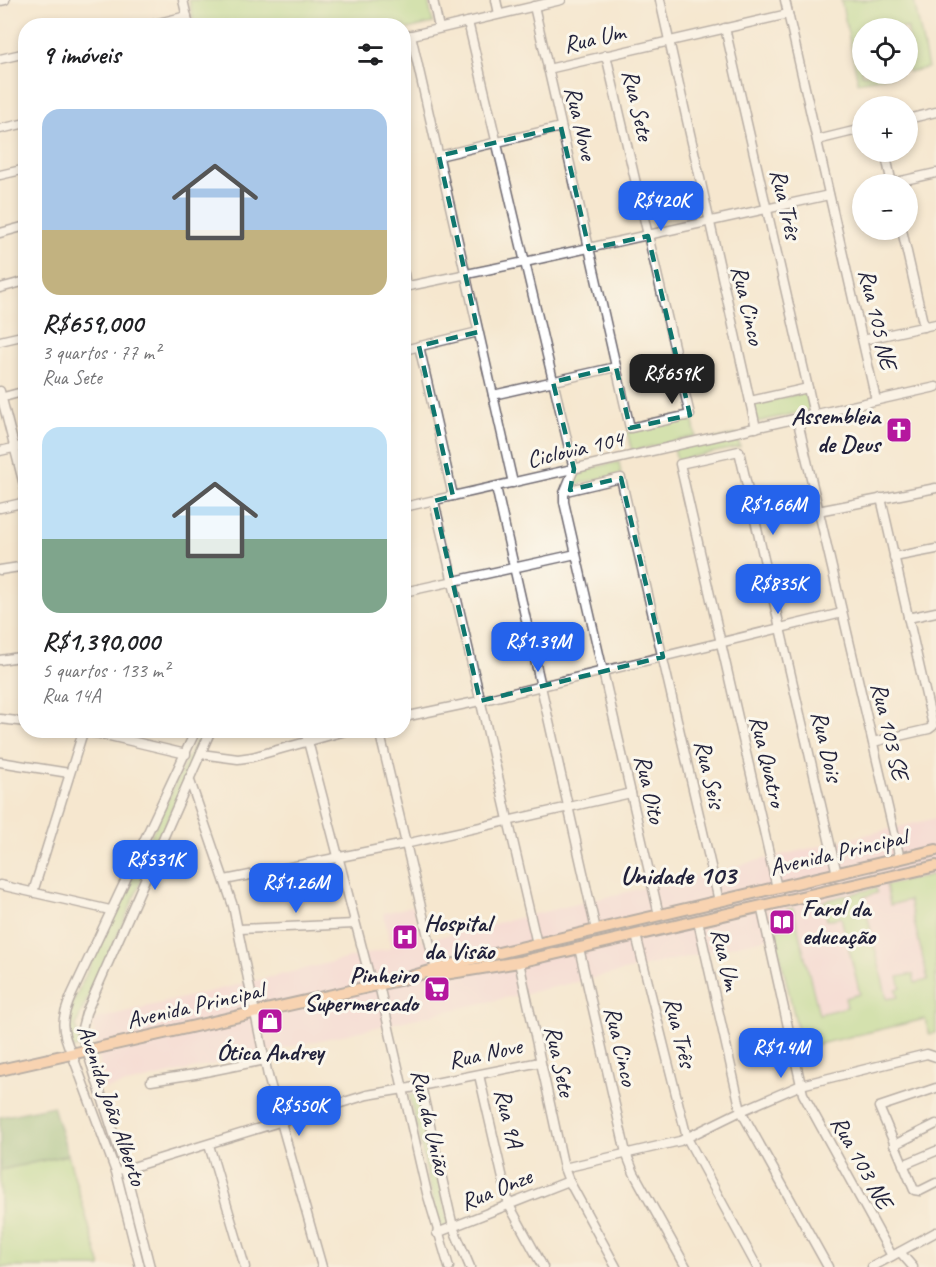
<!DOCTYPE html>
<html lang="pt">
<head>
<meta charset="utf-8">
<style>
  body { margin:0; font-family:Caveat,sans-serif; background:#f6f6f6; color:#202124; height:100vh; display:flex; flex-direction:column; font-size:22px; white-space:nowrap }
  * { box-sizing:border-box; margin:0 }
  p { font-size:20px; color:#757577 }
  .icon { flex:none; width:33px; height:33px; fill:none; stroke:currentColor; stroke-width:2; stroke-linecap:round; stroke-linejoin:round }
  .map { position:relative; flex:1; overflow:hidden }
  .drawer { position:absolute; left:18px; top:18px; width:393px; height:720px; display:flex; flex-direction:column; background:#fff; border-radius:24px; box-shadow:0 3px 9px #0003 }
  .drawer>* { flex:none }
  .controls { position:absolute; left:852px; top:18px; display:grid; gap:12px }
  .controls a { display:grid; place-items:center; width:66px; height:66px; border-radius:50%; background:#fff; box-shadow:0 3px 9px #0003; font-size:30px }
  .price { position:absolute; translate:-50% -51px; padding:0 14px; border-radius:12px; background:#2563eb; color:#fff; font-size:20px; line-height:39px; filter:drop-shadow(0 2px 3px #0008) }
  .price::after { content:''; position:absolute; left:50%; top:36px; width:18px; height:14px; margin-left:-9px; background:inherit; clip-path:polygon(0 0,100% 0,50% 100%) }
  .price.current { background:#222; color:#fff }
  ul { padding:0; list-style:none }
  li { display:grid; align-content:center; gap:12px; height:318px; padding:0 24px }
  li span { display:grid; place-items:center; height:186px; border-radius:18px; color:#555 }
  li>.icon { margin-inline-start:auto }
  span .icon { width:108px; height:108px; fill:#fffc; stroke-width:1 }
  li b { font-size:26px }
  h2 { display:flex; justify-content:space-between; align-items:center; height:72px; padding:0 24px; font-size:26px }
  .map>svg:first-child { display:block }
  .built { fill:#f5cfd9 }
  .green { fill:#abd986; stroke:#667e60; stroke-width:1.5 }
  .forest { fill:#88b973; stroke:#556e57; stroke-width:1.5 }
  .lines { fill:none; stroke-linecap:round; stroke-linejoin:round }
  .minor-casing { stroke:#6c676f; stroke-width:11 }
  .major-casing { stroke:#6c676f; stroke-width:14 }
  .minor { stroke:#fff; stroke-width:8 }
  .major { stroke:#fabb8c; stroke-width:10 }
  .marked { fill:none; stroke:#0f766e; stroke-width:4.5; stroke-dasharray:12 8; stroke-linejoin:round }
  .labels { text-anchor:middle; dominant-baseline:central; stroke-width:6; stroke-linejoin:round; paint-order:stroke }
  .street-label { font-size:24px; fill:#22223b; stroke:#fbf7ec }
  .poi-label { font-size:24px; font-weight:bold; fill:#22223b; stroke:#fbf7ec; text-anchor:end }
  .quarter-label { font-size:27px; font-weight:bold; fill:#22223b; stroke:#fbf7ec }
</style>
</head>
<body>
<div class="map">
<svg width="936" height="1267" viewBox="0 0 936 1267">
  <rect width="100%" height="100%" fill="#fbf7ec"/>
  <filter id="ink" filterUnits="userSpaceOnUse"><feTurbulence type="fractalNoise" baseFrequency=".0167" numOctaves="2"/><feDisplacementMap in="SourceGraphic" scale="12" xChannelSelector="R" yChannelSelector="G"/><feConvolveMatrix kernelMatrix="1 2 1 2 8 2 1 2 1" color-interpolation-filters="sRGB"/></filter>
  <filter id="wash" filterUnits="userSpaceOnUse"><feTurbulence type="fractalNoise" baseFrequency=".008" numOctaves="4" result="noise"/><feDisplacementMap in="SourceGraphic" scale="24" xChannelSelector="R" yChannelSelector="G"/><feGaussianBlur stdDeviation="1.35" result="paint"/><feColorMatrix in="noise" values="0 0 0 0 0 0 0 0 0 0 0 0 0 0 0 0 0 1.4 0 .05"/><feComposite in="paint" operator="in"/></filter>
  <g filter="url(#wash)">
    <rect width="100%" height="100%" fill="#f5e7cf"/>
    <!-- built -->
    <polygon class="built" points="936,818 936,1017 802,1048 774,937 105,1089 91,1020 391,948 383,913 413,906 422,941"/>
    <!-- green -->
    <g class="green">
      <polygon points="189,0 428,0 433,23 404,30 404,26 194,25"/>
      <polygon points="841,0 914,0 928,68 908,72 908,28 862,28 862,74 901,74 858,82"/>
      <polygon points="807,392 810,410 757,422 753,404"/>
      <polygon points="692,418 696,436 632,451 627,432"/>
      <polygon points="737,434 740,447 677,460 674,448"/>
      <path d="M619,462L621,474L572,485C580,467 601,466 619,462Z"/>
      <polygon points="200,731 206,731 124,921 81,1013 76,1025 80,1046 73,1049 67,1023 68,1013"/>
      <polygon points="936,874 936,1032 929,1034 925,1019 802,1048 774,930 791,926 787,909 793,908 819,1014 847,1007 845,998 860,994 841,917 827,920 823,901 876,888 877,893 863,897 887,999 898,997 896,989 901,988 898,977 913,974 915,983 928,980 909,900 890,905 886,885"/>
      <polygon points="419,1093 449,1226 440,1229 409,1095"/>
      <polygon points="68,1155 101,1267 0,1267 0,1170"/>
    </g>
    <!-- forest -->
    <polygon class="forest" points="53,1106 68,1155 0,1170 0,1117"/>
  </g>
  <g filter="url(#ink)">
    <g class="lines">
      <!-- minor casing -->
      <g class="minor-casing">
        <g id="minor">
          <polyline points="183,0 189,26"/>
          <polyline points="433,0 439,28"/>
          <polyline points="496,0 499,14"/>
          <polyline points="660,0 756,428"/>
          <polyline points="785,0 876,400"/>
          <polyline points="0,1 5,0"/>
          <polyline points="534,6 630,428 690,415 606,55"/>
          <polyline points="468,22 574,469 564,493 564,502 659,915"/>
          <polyline points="146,26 187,16"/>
          <polyline points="725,28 814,414"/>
          <polyline points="411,35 513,483"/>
          <polyline points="404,37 561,0"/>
          <polyline points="0,59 26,53"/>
          <polyline points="548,69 788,14"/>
          <polyline points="908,119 936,112"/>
          <polyline points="0,129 26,123"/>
          <polyline points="817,140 862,129"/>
          <polyline points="885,152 892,184"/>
          <polyline points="439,156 561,127"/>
          <polyline points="0,175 26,169"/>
          <polyline points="892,183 936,173"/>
          <polyline points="902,230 924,327"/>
          <polyline points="0,233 26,226"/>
          <polyline points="404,274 406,286"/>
          <polyline points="404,287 525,262 829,195"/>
          <polyline points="0,288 26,281"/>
          <polyline points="863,340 936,324"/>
          <polyline points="0,341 26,335"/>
          <polyline points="419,346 453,496"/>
          <polyline points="404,350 478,332"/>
          <polyline points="0,391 26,493"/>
          <polyline points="493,395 616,367"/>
          <polyline points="0,398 26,391"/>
          <polyline points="750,401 808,388"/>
          <polyline points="797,418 900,859"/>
          <polyline points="0,451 26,445"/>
          <polyline points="496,487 596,930"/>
          <polyline points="566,491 621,478 719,901"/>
          <polyline points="434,501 537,944"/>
          <polyline points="404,507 936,387"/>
          <polyline points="0,508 26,502"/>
          <polyline points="818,511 936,488"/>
          <polyline points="894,557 936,549"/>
          <polyline points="0,570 26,566"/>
          <polyline points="404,592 576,554"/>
          <polyline points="908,618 936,612"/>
          <polyline points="0,660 26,656"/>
          <polyline points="404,717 480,701 842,613"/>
          <polyline points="0,719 26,722"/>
          <polyline points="76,730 101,734 186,754"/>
          <polyline points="305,730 372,986"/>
          <polyline points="379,730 436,970"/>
          <polyline points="873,742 929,729 933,726 881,498"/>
          <polyline points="201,754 238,759 252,757 349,730"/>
          <polyline points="0,762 69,773"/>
          <polyline points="189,778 233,906 268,1076 322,1267"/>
          <polyline points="225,880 405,844 631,793"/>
          <polyline points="0,885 110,910"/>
          <polyline points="777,888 680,464 739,451 837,874"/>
          <polyline points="33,892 83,732"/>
          <polyline points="761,906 803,1094 892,1256"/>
          <polyline points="698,921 741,1111 828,1267"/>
          <polyline points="239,929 355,924"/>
          <polyline points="636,935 687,1138 757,1267"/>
          <polyline points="579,948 626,1153 634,1173 686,1267"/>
          <polyline points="519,962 564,1168 569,1181 616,1267"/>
          <polyline points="379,985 427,1193 449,1267"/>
          <polyline points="479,1075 509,1205 543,1267"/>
          <polyline points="151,1081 195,1074 265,1060"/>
          <polyline points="421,1086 453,1227 470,1267"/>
          <polyline points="936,1088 879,1107 914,1190 920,1191 936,1183"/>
          <polyline points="209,1145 245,1267"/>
          <polyline points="894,1145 936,1124"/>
          <polyline points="903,1165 936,1151"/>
          <polyline points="564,1168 680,1141 741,1111 801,1085 927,1054 936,1057"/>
          <polyline points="123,1170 367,1095 410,1088 540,1062"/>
          <polyline points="437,1233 569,1181"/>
          <polyline points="900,1252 913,1267"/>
          <path d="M140,1267L116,1172L72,1054C60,1029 61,1019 72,994L196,730"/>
          <polyline points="150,1267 125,1169 81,1032 86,1013 211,730"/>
          <polyline points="872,1267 936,1232"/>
        </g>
      </g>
      <!-- major casing -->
      <g class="major-casing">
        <g id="major">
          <polyline points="432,976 519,962 936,866"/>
          <polyline points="0,1070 399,980 469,960 936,850"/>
        </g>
      </g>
      <!-- minor -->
      <use href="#minor" class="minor"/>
      <!-- major -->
      <use href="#major" class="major"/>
    </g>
  </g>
  <!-- marked area -->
  <path d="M0 0H936V1267H0ZM561,127L589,249L648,236L690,415L630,428L616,367L553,382L574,469L570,490L621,478L663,657L480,701L434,501L453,496L419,346L478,332L439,156Z" fill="#f5e7cf" fill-opacity=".55" fill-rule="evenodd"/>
  <path class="marked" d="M561,127L589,249L648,236L690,415L630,428L616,367L553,382L574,469L570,490L621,478L663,657L480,701L434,501L453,496L419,346L478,332L439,156Z"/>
  <!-- icons -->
  <defs>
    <g id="church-square" transform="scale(1.35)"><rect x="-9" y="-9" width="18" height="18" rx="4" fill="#b5179e" stroke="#fbf7ec"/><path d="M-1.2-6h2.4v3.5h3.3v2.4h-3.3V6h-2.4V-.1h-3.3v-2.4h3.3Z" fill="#fff"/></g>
    <g id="library-square" transform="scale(1.35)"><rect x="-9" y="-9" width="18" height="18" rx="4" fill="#b5179e" stroke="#fbf7ec"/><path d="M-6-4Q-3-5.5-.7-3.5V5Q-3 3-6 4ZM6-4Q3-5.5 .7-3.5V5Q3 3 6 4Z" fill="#fff"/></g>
    <g id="hospital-square" transform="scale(1.35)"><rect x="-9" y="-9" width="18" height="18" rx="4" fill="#b5179e" stroke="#fbf7ec"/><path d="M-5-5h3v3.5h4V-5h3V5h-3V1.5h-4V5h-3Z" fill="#fff"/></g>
    <g id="supermarket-square" transform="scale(1.35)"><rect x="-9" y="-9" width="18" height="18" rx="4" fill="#b5179e" stroke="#fbf7ec"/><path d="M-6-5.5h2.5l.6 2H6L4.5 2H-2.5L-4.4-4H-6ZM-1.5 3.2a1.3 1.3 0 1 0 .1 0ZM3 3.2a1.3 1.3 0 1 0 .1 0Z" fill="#fff"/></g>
    <g id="shop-square" transform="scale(1.35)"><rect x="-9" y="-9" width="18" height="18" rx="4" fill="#b5179e" stroke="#fbf7ec"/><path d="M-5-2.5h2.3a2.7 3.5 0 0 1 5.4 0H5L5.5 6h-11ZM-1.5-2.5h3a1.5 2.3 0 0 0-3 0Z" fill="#fff"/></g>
  </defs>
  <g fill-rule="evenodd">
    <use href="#church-square" x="899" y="430"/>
    <use href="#library-square" x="782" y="922"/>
    <use href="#hospital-square" x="405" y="937"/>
    <use href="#supermarket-square" x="437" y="989"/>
    <use href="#shop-square" x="270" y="1021"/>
  </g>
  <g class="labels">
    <!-- street labels -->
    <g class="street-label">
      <text transform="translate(594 38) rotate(-13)">Rua Um</text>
      <text transform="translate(638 105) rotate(77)">Rua Sete</text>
      <text transform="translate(581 123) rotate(77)">Rua Nove</text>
      <text transform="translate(786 204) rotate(77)">Rua Três</text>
      <text transform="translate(748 305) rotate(77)">Rua Cinco</text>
      <text transform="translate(878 319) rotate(77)">Rua 105 NE</text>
      <text transform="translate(575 449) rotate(-13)">Ciclovia 104</text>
      <text transform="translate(890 731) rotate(77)">Rua 103 SE</text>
      <text transform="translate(827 746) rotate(77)">Rua Dois</text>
      <text transform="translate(768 761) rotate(77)">Rua Quatro</text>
      <text transform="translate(710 774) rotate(77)">Rua Seis</text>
      <text transform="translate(650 789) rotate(77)">Rua Oito</text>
      <text transform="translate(838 852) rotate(-13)">Avenida Principal</text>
      <text transform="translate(726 959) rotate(77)">Rua Um</text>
      <text transform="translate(195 1005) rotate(-13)">Avenida Principal</text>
      <text transform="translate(680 1032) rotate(76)">Rua Três</text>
      <text transform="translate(621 1046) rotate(77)">Rua Cinco</text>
      <text transform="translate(485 1053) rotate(-12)">Rua Nove</text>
      <text transform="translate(560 1061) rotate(78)">Rua Sete</text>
      <text transform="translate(112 1105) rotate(71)">Avenida João Alberto</text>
      <text transform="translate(509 1118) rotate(77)">Rua 9A</text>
      <text transform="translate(431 1122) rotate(77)">Rua da União</text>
      <text transform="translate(862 1162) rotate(61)">Rua 103 NE</text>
      <text transform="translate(496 1189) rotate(-22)">Rua Onze</text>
    </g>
    <!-- poi labels -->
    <g class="poi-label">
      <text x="880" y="416">Assembleia<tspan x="880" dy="28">de Deus</tspan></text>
      <text x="802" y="908" text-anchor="start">Farol da<tspan x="802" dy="28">educação</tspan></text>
      <text x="424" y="923" text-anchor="start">Hospital<tspan x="424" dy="28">da Visão</tspan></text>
      <text x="418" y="975">Pinheiro<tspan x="418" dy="28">Supermercado</tspan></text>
      <text x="270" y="1052" text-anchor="middle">Ótica Andrey</text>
    </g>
    <!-- quarter labels -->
    <g class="quarter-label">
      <text x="678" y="875">Unidade 103</text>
    </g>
  </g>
</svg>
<div class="controls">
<a><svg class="icon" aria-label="locate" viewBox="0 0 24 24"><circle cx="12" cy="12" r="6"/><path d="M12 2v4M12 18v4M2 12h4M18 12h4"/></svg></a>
<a>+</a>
<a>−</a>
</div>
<b class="price" style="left:661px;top:232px">R$420K</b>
<b class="price current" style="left:672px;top:405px">R$659K</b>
<b class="price" style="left:773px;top:536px">R$1.66M</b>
<b class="price" style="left:778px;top:615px">R$835K</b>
<b class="price" style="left:538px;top:673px">R$1.39M</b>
<b class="price" style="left:155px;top:891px">R$531K</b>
<b class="price" style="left:296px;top:914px">R$1.26M</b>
<b class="price" style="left:781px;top:1079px">R$1.4M</b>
<b class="price" style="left:299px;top:1137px">R$550K</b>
<section class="drawer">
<h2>9 imóveis<svg class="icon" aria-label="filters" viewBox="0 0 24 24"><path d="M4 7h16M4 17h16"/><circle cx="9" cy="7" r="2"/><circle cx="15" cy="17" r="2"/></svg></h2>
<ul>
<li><span style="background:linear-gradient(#a9c7e8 65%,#c2b280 0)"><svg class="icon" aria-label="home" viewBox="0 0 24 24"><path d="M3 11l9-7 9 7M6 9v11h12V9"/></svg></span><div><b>R$659,000</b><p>3 quartos · 77 m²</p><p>Rua Sete</p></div></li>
<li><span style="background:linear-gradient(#bfe0f5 60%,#7fa58c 0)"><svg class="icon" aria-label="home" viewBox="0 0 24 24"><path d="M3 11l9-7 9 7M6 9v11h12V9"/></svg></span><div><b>R$1,390,000</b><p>5 quartos · 133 m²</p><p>Rua 14A</p></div></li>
</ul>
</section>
</div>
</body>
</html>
